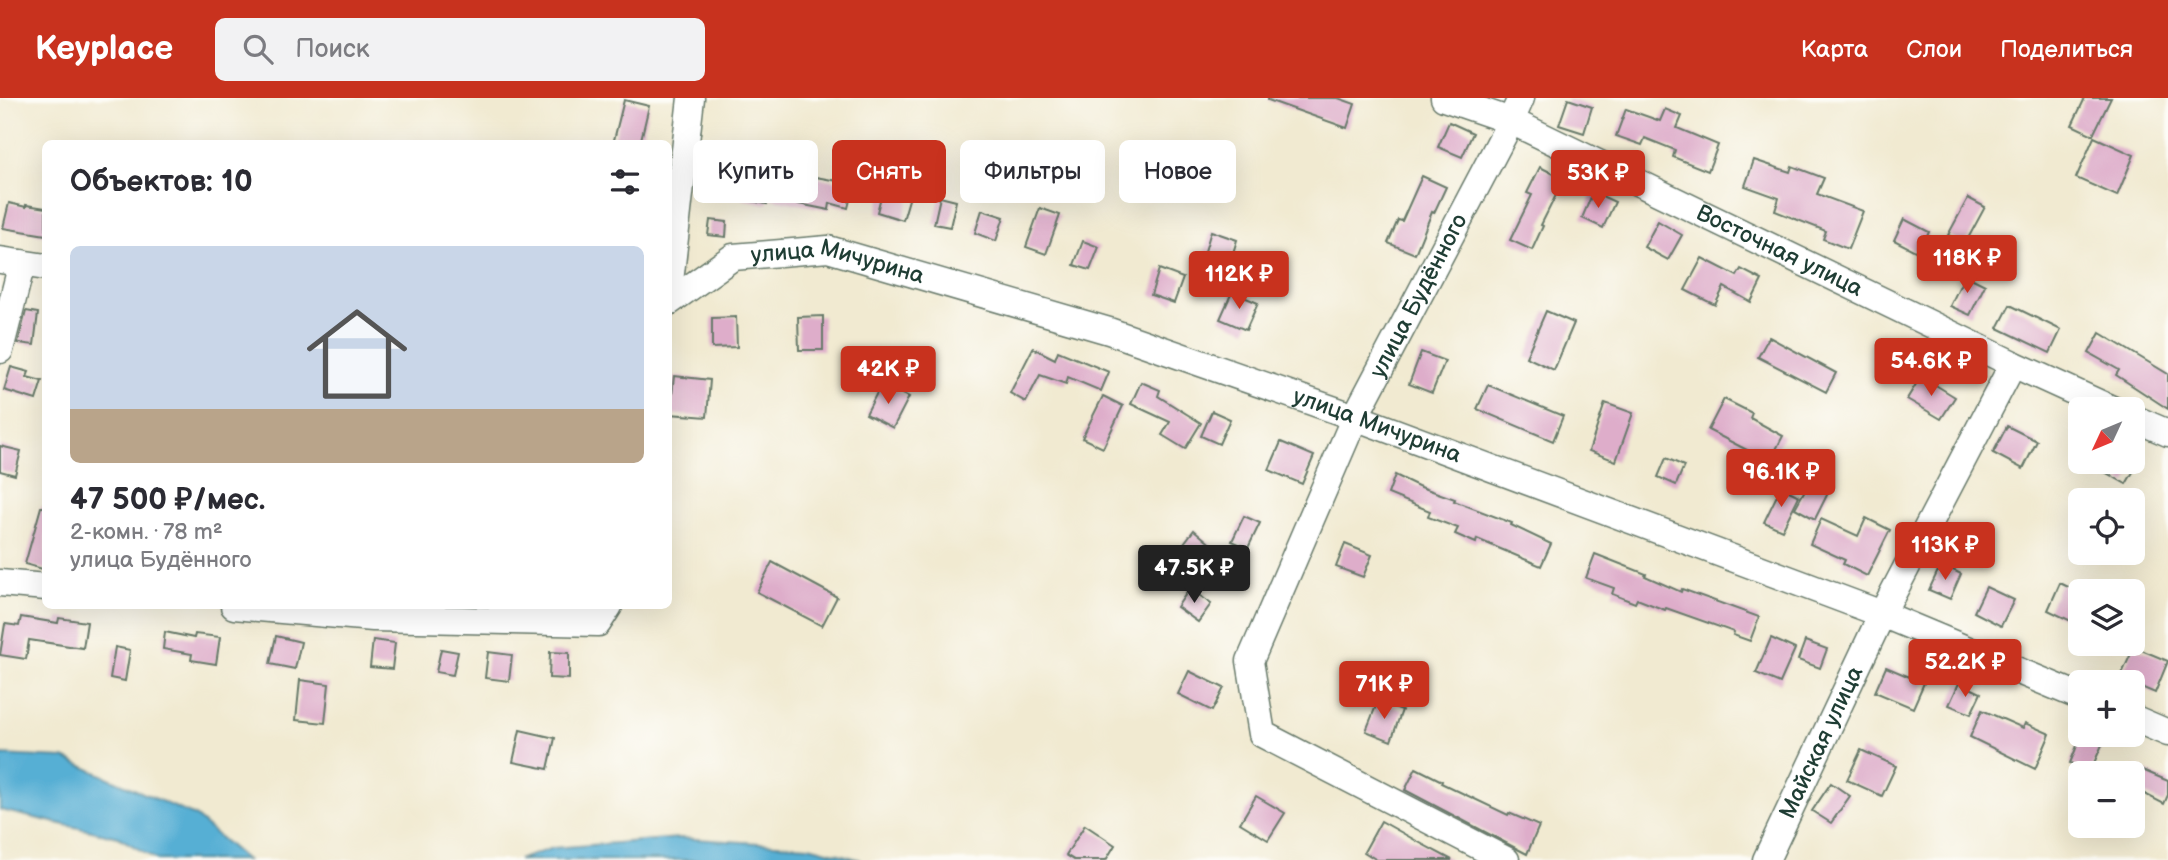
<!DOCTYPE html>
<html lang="ru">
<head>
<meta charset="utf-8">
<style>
  body { margin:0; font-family:"Balsamiq Sans",sans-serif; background:#f2f2f3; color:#2b2b33; height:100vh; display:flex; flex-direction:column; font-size:26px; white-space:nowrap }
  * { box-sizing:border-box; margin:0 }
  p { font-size:23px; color:#7c7c81 }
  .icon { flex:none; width:38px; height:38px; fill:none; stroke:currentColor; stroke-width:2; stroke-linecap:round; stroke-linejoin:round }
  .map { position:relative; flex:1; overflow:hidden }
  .details { position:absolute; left:42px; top:42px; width:630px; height:469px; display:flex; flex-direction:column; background:#fff; border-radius:10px; box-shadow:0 7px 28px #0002 }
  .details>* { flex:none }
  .hud { position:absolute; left:693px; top:42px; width:665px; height:63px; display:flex; gap:14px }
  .needle { width:46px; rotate:226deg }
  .fabs { position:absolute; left:2068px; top:299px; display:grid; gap:14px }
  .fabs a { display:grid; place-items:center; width:77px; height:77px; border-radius:10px; background:#fff; box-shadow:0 7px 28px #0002; font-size:35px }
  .price { position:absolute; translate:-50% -60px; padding:0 16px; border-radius:7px; background:#c8321e; color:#fff; font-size:23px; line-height:46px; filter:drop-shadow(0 2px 4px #0008) }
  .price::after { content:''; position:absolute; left:50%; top:42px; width:21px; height:16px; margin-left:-10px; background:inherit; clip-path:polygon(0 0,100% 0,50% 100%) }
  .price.selected { background:#222; color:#fff }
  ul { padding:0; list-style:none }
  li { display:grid; align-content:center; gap:14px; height:371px; padding:0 28px }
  li span { display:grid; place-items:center; height:217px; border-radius:10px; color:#555 }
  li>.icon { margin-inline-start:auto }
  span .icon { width:126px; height:126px; fill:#fffc; stroke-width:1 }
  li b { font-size:30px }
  h2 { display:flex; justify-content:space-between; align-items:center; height:84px; padding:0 28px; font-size:30px }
  .pill { padding:0 24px; border-radius:10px; background:#fff; box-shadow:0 7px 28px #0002; font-size:24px; line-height:63px }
  .pill.selected { background:#c8321e; color:#fff }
  header { display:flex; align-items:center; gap:42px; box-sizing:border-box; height:98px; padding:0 35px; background:#c8321e; color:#fff }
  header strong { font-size:33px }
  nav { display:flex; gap:38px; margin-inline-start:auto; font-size:24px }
  .search { width:490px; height:63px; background:#f2f2f3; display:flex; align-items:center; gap:18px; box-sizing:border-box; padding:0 24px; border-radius:10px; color:#7c7c81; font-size:26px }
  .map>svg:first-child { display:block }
  .water { fill:#57afd4; stroke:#3b7684; stroke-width:2 }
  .building { fill:#deadca }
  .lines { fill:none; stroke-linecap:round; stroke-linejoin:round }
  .minor-casing { stroke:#687a6b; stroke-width:29 }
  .minor { stroke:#fff; stroke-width:26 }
  .labels { text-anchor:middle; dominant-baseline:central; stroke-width:7; stroke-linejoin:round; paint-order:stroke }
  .street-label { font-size:23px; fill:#1f3d34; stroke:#fdfcf7 }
</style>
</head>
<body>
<header>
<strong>Keyplace</strong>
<div class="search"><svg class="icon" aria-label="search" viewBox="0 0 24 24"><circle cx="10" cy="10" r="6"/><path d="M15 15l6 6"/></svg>Поиск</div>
<nav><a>Карта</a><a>Слои</a><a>Поделиться</a></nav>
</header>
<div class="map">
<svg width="2168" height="762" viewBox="0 0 2168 762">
  <rect width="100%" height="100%" fill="#fdfcf7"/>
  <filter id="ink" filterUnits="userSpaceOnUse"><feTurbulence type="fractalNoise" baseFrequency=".0143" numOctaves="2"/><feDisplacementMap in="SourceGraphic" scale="14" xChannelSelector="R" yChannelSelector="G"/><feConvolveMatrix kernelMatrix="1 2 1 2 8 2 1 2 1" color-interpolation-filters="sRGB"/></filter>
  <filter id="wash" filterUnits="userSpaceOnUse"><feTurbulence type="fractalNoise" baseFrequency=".00686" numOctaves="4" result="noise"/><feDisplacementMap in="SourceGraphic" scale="28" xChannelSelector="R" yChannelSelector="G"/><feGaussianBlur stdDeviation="1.57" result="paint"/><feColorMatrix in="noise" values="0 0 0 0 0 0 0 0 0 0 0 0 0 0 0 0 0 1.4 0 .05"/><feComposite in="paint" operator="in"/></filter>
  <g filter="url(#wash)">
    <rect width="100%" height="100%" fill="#f1ead1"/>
    <!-- water -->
    <g class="water">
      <polygon points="0,657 64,660 195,718 246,762 157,762 118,739 0,712"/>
      <polygon points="679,740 809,748 861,762 518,762 553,750"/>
    </g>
    <g id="blocks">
      <!-- building -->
      <g class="building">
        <polygon points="1268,0 1338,0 1355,6 1347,30 1268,2"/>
        <polygon points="2085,0 2111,0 2093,37 2072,27"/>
        <polygon points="1568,1 1592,9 1584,35 1559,27"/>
        <polygon points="624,2 649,8 640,46 613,46"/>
        <polygon points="1626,11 1660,23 1665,11 1682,18 1677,30 1718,47 1708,73 1673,59 1675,52 1645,40 1642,47 1616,38"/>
        <polygon points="1449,24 1473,35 1462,59 1438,49"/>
        <polygon points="2094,39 2134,57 2117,98 2076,80"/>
        <polygon points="1754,62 1790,74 1792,68 1824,80 1817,96 1863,113 1848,151 1823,141 1826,133 1775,113 1779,100 1745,88"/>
        <polygon points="1540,69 1564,81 1541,127 1543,128 1532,152 1510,142 1532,97 1527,95"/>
        <polygon points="794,75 854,86 848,110 830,105 829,112 769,100 767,106 742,101 747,80 791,90"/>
        <polygon points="1422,78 1446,89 1434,115 1432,114 1415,156 1388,145 1398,122 1402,123"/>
        <polygon points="883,91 910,98 903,122 877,114"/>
        <polygon points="1593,94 1615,104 1603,130 1582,120"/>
        <polygon points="940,99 956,103 950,129 934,126"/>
        <polygon points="1968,100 1985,109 1965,146 1948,137"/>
        <polygon points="9,105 26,109 26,107 46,110 46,137 3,130"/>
        <polygon points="1040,110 1060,117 1046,156 1026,149"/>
        <polygon points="982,112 1004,119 996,143 975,135"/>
        <polygon points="1904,121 1929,134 1919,155 1894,142"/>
        <polygon points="710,122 727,124 726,139 708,137"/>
        <polygon points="1658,123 1682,137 1668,162 1644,149"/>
        <polygon points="1211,133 1237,142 1226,178 1200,170"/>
        <polygon points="1083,143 1099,149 1090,172 1074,167"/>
        <polygon points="1702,160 1737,178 1741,171 1762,182 1751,204 1724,189 1715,207 1685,192"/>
        <polygon points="1159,171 1183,180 1174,205 1151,197"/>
        <polygon points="1965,177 1985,187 1970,217 1950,208"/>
        <polygon points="1232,194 1258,205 1246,232 1220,221"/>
        <polygon points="2010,207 2061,232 2050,255 1998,230"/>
        <polygon points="26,213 38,215 34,247 18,245"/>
        <polygon points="1546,213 1574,225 1554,272 1526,259"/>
        <polygon points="823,218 823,252 799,252 798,219"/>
        <polygon points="736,219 737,249 712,250 712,220"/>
        <polygon points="2100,235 2168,276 2168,311 2116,277 2119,272 2089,255"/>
        <polygon points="1769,239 1836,275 1826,294 1758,259"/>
        <polygon points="1033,250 1055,261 1058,253 1109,274 1101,293 1068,279 1066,286 1040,277 1026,304 1010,295"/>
        <polygon points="1421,254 1445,263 1432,295 1409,286"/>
        <polygon points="11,269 29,274 27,279 42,283 36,302 4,292"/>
        <polygon points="674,278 710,282 707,319 670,316"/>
        <polygon points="1921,278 1955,299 1941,321 1907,301"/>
        <polygon points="1141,284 1160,292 1158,298 1201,325 1185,351 1162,337 1170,324 1131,306"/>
        <polygon points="882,285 909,299 893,330 866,316"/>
        <polygon points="1488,287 1563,318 1553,343 1477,311"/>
        <polygon points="1103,298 1123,308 1103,350 1082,340"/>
        <polygon points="1724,301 1752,315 1750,320 1783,338 1767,369 1744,357 1747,352 1708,332"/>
        <polygon points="1605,305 1633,315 1616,363 1589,353"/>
        <polygon points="1212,313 1230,321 1219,346 1201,338"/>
        <polygon points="2007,328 2037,343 2023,371 1993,355"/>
        <polygon points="1281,344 1314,358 1302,386 1269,372"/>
        <polygon points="0,348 21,353 15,377 0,373"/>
        <polygon points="1666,360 1684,368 1676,387 1658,379"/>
        <polygon points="2087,364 2139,364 2126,386"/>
        <polygon points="1395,377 1418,388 1455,401 1454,403 1512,425 1511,427 1551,446 1541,468 1477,441 1476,445 1455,436 1458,430 1428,419 1430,413 1388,396"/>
        <polygon points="1811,381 1830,391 1815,421 1795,410"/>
        <polygon points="1781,389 1799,398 1782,432 1764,424"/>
        <polygon points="41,409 46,409 46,472 25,466"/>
        <polygon points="1244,418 1260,425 1248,450 1232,443"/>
        <polygon points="1866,420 1890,432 1867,478 1843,466 1845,462 1810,446 1821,421 1858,438"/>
        <polygon points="1194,432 1220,454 1210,466 1184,445"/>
        <polygon points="1345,446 1372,457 1363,479 1336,469"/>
        <polygon points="1595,456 1646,476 1645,478 1681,494 1682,491 1759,519 1750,543 1733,537 1734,534 1666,510 1665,512 1637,501 1635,505 1612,496 1614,490 1586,480"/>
        <polygon points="772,464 837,499 822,528 757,494"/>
        <polygon points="1941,466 1961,476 1950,501 1929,492"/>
        <polygon points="2060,485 2081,495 2081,512 2075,525 2048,512"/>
        <polygon points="1986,489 2014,502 2001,528 1974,514"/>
        <polygon points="1190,490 1211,506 1198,524 1177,509"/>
        <polygon points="21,519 58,525 59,520 87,524 83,550 29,542 26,561 0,557 5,526 19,528"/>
        <polygon points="165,534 194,540 195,536 220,539 216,566 191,562 192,556 163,551"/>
        <polygon points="276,538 301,544 295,571 270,566"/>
        <polygon points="1771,540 1795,551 1780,585 1756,575"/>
        <polygon points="373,542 395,545 392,571 370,569"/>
        <polygon points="1805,543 1827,551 1820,570 1798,562"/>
        <polygon points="115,549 130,552 125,583 110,580"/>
        <polygon points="2134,549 2168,563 2155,595 2120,580"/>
        <polygon points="441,551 458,554 453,577 436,574"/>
        <polygon points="488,554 512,557 509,583 485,580"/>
        <polygon points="550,554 569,555 569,581 549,580"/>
        <polygon points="1886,569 1924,585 1913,610 1875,594"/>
        <polygon points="1189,573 1224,590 1212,613 1178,596"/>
        <polygon points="300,582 329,586 325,625 296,622"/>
        <polygon points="1959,585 1981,595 1971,616 1949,607"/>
        <polygon points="1378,603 1402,612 1391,643 1366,633"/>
        <polygon points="1982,612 2023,630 2025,625 2050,636 2035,671 1970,639"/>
        <polygon points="520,632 555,640 548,671 513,664"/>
        <polygon points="2081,638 2102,647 2090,674 2070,665"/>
        <polygon points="1861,652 1896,668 1882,698 1847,682"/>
        <polygon points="2133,668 2168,683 2168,697 2164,706 2133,690"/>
        <polygon points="1416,670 1442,683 1441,685 1508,717 1509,715 1539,728 1527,756 1405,692"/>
        <polygon points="1831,685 1850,698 1831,725 1812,713"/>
        <polygon points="1256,698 1285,715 1268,742 1240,725"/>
        <polygon points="1381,723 1422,746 1452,762 1377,762 1364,754"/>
        <polygon points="1085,727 1115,747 1106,762 1074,762 1066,757"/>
      </g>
    </g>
  </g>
  <g filter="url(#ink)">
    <use href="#blocks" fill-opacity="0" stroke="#687a6b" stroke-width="2"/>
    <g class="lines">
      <!-- minor casing -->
      <g class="minor-casing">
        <g id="minor">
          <path id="s1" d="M1444,0L1511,23L2013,266L2114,312"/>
          <polyline points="0,162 46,169"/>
          <polyline points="668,201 691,0"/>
          <path id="s2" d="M668,205L733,159L828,151L1109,233L1355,319L1882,516L2081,599"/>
          <polyline points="0,252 22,165"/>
          <polyline points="2133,320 2168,335"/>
          <polyline points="0,485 46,489"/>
          <polyline points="234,508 373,520 598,525 609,508"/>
          <polyline points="2133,620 2168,635"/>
          <path id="s3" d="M1506,762L1262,636L1250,563L1355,319L1511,23L1521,0"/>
          <path id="s4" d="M1766,762L1882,516L2013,266"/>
        </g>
      </g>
      <!-- minor -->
      <use href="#minor" class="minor"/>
    </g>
  </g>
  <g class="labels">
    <!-- street labels -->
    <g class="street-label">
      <text stroke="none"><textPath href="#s1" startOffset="369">Восточная улица</textPath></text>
      <text stroke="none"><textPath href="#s2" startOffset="186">улица Мичурина</textPath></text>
      <text stroke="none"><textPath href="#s3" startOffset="751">улица Будённого</textPath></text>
      <text stroke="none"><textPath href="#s2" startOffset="752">улица Мичурина</textPath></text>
      <text stroke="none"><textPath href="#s4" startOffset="130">Майская улица</textPath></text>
    </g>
  </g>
</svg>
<div class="fabs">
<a><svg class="needle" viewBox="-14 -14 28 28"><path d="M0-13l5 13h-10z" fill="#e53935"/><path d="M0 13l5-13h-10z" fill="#7c7c81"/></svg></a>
<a><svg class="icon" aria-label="locate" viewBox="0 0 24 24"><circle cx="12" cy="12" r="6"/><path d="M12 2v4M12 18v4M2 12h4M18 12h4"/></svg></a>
<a><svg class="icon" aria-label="layers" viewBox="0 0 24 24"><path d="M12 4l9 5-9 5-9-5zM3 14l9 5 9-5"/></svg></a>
<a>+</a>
<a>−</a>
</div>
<b class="price" style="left:1598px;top:112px">53K ₽</b>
<b class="price" style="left:1967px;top:197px">118K ₽</b>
<b class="price" style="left:1239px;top:213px">112K ₽</b>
<b class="price" style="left:1931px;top:300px">54.6K ₽</b>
<b class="price" style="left:888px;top:308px">42K ₽</b>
<b class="price" style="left:1781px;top:411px">96.1K ₽</b>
<b class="price" style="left:1945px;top:484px">113K ₽</b>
<b class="price selected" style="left:1194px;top:507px">47.5K ₽</b>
<b class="price" style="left:1965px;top:601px">52.2K ₽</b>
<b class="price" style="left:1384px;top:623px">71K ₽</b>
<div class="hud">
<a class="pill">Купить</a>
<a class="pill selected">Снять</a>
<a class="pill">Фильтры</a>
<a class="pill">Новое</a>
</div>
<section class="details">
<h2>Объектов: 10<svg class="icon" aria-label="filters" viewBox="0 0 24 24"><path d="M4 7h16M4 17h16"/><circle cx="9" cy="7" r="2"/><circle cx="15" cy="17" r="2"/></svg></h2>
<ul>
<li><span style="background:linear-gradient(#c9d6e8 75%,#b9a48a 0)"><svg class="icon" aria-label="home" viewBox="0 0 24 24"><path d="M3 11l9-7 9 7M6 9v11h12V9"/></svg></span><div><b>47 500 ₽/мес.</b><p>2-комн. · 78 m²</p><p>улица Будённого</p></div></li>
</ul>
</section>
</div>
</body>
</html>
